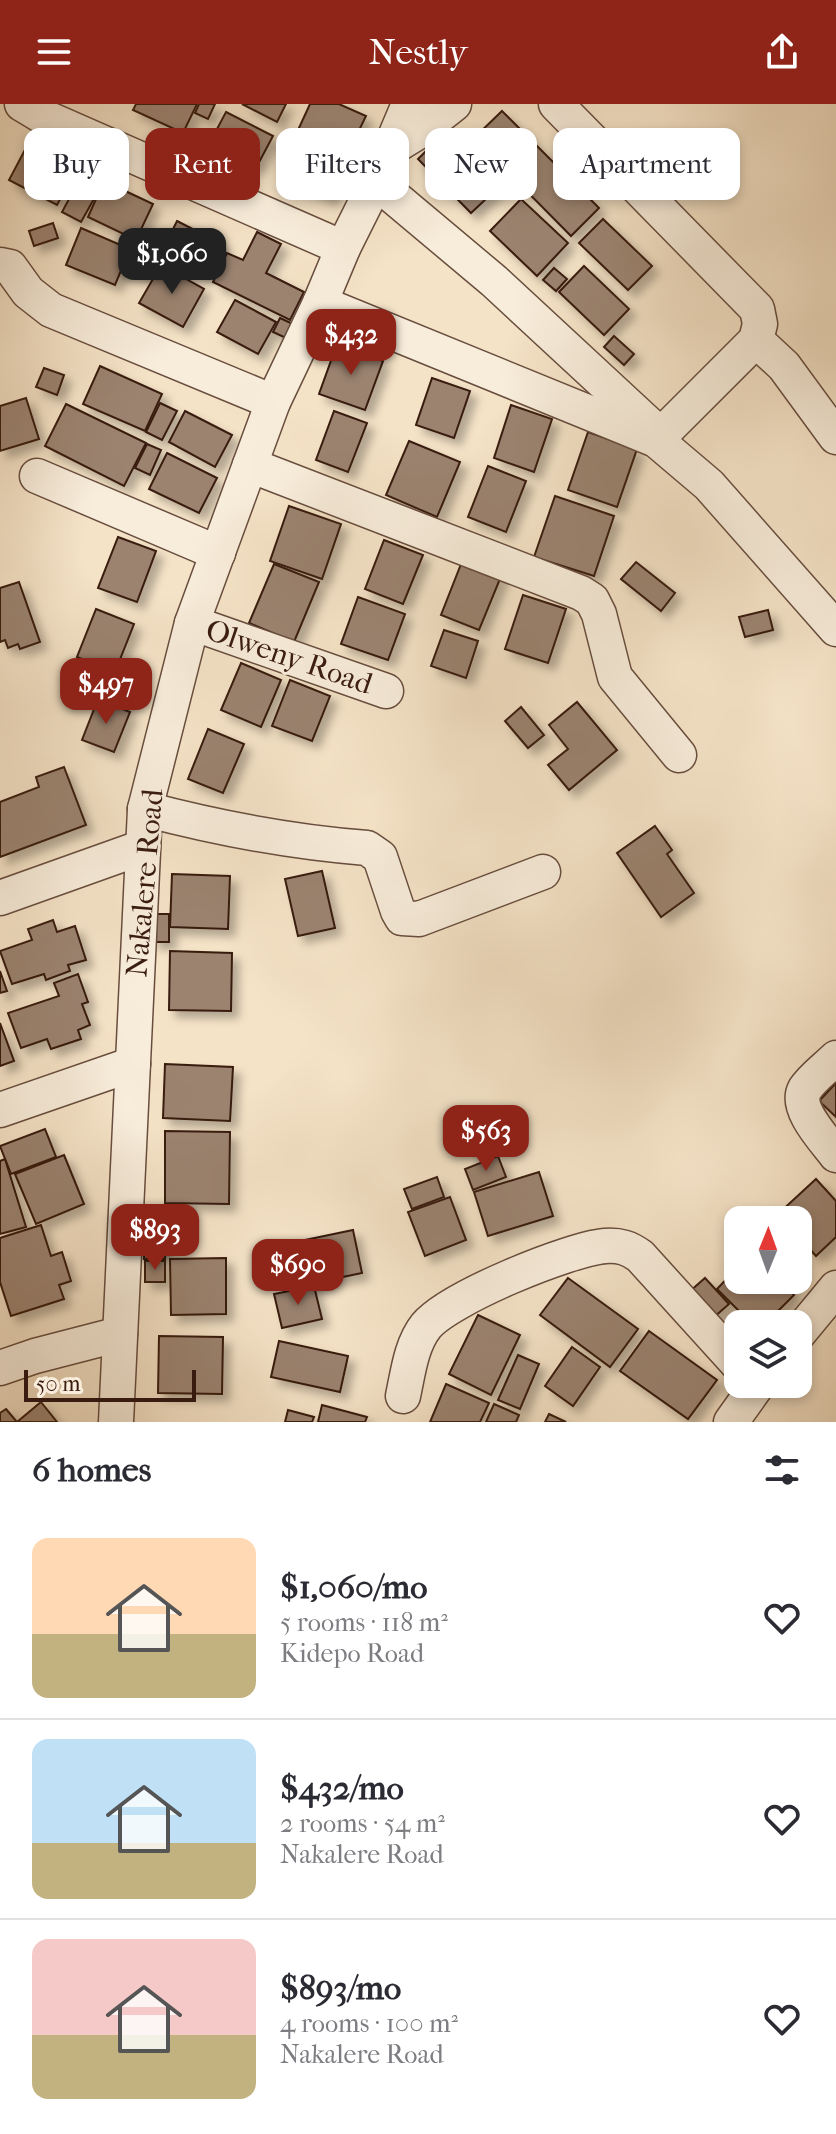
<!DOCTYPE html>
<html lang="en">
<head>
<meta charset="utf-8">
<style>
  body { margin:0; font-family:"IM FELL French Canon",serif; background:#f7f7f7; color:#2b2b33; height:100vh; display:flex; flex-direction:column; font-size:30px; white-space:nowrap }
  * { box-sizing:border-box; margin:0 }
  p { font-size:26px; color:#7c7c81 }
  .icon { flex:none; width:44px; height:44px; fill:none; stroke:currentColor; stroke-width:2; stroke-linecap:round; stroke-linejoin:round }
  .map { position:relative; height:1318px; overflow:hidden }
  .details { display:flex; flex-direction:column; background:#fff; flex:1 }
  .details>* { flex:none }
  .banner { position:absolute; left:24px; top:24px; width:788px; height:72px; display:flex; gap:16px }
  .needle { width:52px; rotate:1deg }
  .controls { position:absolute; left:724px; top:1102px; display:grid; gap:16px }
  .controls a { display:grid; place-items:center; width:88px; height:88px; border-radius:16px; background:#fff; box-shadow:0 4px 12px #0003; font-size:40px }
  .scale { position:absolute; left:24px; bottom:20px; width:172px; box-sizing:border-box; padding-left:8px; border:4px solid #391b10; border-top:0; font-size:22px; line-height:28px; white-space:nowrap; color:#391b10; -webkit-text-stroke:6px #f8eddb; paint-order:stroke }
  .price { position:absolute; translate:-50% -68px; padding:0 18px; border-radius:16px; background:#8f2418; color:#fff; font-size:26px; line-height:52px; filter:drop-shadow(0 2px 4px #0008) }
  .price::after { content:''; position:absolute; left:50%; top:48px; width:24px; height:18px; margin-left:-12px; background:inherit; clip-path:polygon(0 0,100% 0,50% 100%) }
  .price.active { background:#222; color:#fff }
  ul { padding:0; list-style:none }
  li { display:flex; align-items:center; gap:24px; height:200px; padding:0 32px }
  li+li { border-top:2px solid #e1e1e2 }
  li span { display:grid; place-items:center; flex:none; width:224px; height:160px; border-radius:16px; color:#555 }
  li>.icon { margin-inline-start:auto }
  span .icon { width:96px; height:96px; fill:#fffc; stroke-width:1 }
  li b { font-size:34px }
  h2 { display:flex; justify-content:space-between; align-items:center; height:96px; padding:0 32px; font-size:34px }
  .chip { padding:0 28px; border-radius:16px; background:#fff; box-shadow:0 4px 12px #0003; font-size:28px; line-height:72px }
  .chip.active { background:#8f2418; color:#fff }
  header { display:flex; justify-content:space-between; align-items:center; height:104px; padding:0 32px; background:#8f2418; color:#fff; font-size:36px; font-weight:600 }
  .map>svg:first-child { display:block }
  .building { fill:#9b836f; stroke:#391b10; stroke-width:2; filter:url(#shadow) }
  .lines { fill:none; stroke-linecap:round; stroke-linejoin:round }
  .minor-casing { stroke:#684d3e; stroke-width:37 }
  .minor { stroke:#f8eddb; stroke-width:34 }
  .labels { text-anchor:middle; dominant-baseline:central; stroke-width:6; stroke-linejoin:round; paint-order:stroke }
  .street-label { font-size:30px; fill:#391b10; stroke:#f8eddb }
</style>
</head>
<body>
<header><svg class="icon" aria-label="menu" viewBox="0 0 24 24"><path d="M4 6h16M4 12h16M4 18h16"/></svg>Nestly<svg class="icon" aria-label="share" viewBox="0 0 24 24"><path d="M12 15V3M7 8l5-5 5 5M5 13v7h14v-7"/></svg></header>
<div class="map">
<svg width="836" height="1318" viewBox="0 0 836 1318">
  <defs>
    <filter id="shadow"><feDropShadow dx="7" dy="7" stdDeviation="4" flood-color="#0004"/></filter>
  </defs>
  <rect width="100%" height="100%" fill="#f5e3c7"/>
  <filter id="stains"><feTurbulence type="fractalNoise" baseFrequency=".0025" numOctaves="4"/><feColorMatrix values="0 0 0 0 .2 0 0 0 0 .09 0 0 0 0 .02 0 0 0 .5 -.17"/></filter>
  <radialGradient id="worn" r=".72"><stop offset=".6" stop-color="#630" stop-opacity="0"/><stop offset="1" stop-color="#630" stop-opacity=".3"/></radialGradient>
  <!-- building -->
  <g class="building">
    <polygon points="136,0 197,0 183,29 133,6"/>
    <polygon points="199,0 215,0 208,15 195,9"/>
    <polygon points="242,0 286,0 277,18"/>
    <polygon points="310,0 339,0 366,12 348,49 298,26"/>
    <polygon points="502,7 599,104 571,132 474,34"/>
    <polygon points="226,8 273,32 256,64 209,40"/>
    <polygon points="450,23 504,78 471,109 418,55"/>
    <polygon points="296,34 347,55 330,94 279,73"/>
    <polygon points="28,40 76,66 57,101 9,76"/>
    <polygon points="104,77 153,100 136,136 88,113"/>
    <polygon points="76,82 95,93 81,118 62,108"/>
    <polygon points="521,95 568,139 537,172 490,127"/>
    <polygon points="603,115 652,162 628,186 579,139"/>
    <polygon points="177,117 224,141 209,170 162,147"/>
    <polygon points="53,119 58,134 34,142 29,127"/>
    <polygon points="81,124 130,145 115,181 66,161"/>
    <polygon points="257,128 281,140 266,169 304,188 290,216 213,178 227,149 243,156"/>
    <polygon points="139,147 159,157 151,173 131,163"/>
    <polygon points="161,161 204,185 183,223 139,199"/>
    <polygon points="584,162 629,205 604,231 559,188"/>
    <polygon points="554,164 567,175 556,187 543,176"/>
    <polygon points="235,196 276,218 258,250 217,228"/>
    <polygon points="280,214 295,221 288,235 273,228"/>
    <polygon points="614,232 634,250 624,261 604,243"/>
    <polygon points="337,240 383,257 365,306 319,290"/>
    <polygon points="100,262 162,290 145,327 83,300"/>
    <polygon points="44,264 64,271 57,291 36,283"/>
    <polygon points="432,274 470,287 454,334 416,321"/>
    <polygon points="26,294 39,335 0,347 0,302"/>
    <polygon points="160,299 177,307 162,336 146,328"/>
    <polygon points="66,300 146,339 124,382 45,342"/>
    <polygon points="511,301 552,315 534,368 494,354"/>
    <polygon points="185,307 232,331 215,363 169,338"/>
    <polygon points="334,307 367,319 348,368 316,356"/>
    <polygon points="588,328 637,345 617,403 568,386"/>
    <polygon points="409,337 460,358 437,413 386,391"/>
    <polygon points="147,340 161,346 150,371 135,364"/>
    <polygon points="167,349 217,374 199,409 149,385"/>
    <polygon points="488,362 526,377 506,428 468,413"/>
    <polygon points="555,392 614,412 594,472 534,453"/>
    <polygon points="289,402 341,420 322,475 270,457"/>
    <polygon points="118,433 156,447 137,498 98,484"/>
    <polygon points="384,436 423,451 403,500 365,485"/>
    <polygon points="463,455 502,470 479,526 441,511"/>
    <polygon points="636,458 675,489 661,507 621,475"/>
    <polygon points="274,460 319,478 294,538 249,519"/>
    <polygon points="19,478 40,538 20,545 18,540 8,544 5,536 0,538 0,484"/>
    <polygon points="523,491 566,505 548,559 505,545"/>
    <polygon points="358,493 405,510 388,556 341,540"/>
    <polygon points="96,505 134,520 115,568 77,553"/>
    <polygon points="768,506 773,526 745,533 739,513"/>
    <polygon points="444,526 478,537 466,574 431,562"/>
    <polygon points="241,559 281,576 261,623 221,606"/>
    <polygon points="84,571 129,588 123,603 78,586"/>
    <polygon points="290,576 330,592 312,637 272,622"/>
    <polygon points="98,595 130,608 114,648 82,636"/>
    <polygon points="577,598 617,646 569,686 548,661 568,645 549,621"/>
    <polygon points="521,603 544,631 528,644 505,617"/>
    <polygon points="208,625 244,640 223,689 188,675"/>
    <polygon points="64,663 86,721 0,753 0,698 39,683 36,673"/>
    <polygon points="655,722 672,746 667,750 694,789 661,813 617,749"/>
    <polygon points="322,767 335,824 298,832 285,775"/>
    <polygon points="172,770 230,772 228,825 170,823"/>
    <polygon points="153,810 169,810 169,838 152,838"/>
    <polygon points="53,816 57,828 75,822 86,856 68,861 70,867 46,876 44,870 12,880 0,847 32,836 28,825"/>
    <polygon points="170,847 232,849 231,907 169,906"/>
    <polygon points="0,867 7,887 0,889"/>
    <polygon points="78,870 88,898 82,900 90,921 78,926 81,935 51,945 47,935 21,944 8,909 59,892 54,879"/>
    <polygon points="0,919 14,957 0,962"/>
    <polygon points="165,960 233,963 230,1017 163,1014"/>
    <polygon points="836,979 836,1013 819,997"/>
    <polygon points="45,1025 56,1053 11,1070 0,1042"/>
    <polygon points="165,1027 230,1028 229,1100 165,1099"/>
    <polygon points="64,1051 84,1100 36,1120 15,1070"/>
    <polygon points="498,1052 506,1073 473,1086 465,1065"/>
    <polygon points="5,1055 26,1123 0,1130 0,1057"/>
    <polygon points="539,1068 553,1112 488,1132 474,1088"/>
    <polygon points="437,1073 444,1093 412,1105 404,1085"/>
    <polygon points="816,1075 836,1097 836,1133 816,1152 798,1132 798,1116 783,1116 778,1110"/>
    <polygon points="450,1093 466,1136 425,1152 408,1108"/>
    <polygon points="41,1121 51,1152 62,1148 71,1177 59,1181 64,1195 11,1212 0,1178 0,1134"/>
    <polygon points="353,1126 362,1169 290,1184 281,1141"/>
    <rect x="144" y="1128" width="21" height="27"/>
    <polygon points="226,1154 226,1210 171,1211 170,1155"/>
    <rect x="145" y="1157" width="20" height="21"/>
    <polygon points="738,1163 738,1176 760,1176 765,1182 771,1176 779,1176 794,1191 765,1220 738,1220 738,1237 724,1223 740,1208 717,1185"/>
    <polygon points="568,1174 638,1225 610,1263 540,1211"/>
    <polygon points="705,1174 729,1200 713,1214 689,1188"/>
    <polygon points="314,1182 322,1215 282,1224 274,1190"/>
    <polygon points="478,1211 520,1231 491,1291 449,1270"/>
    <polygon points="649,1227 717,1276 688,1315 620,1267"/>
    <polygon points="159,1232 223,1233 222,1290 158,1289"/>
    <polygon points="279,1237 348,1252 340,1288 271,1273"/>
    <polygon points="572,1243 600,1263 573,1302 545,1282"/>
    <polygon points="518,1251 539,1260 520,1305 498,1296"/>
    <polygon points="446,1280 489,1299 480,1318 430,1318"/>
    <polygon points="41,1298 57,1318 17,1318"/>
    <polygon points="494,1300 519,1311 516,1318 486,1318"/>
    <polygon points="322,1301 367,1313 365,1318 318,1318"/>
    <polygon points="6,1305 17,1318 0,1318 0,1309"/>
    <polygon points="288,1306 314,1313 312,1318 285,1318"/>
    <polygon points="549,1310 566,1318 545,1318"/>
  </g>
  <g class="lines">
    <!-- minor casing -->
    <g class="minor-casing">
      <g id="minor">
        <polyline points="22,0 42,12 343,144"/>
        <polyline points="556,0 757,205 760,220 756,236 656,336"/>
        <polyline points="390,45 421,26 454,0"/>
        <polyline points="376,78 494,177 657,328"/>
        <polyline points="0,161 10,163 28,188 51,206 273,298"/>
        <polyline points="320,199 656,336 709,381 836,525"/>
        <polyline points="756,236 784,262 836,333"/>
        <polyline points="250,361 581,489 592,496 599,510 615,573 679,651"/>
        <polyline points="37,372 218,449"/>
        <polyline points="192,519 386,587"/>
        <path d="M145,705C221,725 289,738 367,744L380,753L398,807L402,814L419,815L543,768"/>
        <polyline points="0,794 143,743"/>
        <path d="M836,954C827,963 812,974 805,985C794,1004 825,1036 836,1051"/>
        <polyline points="0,1006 133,960"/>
        <polyline points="798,1230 836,1184"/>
        <polyline points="0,1264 35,1252 120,1230"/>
        <path d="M403,1292C408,1269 411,1241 426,1222C449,1194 569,1145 605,1142C620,1141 629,1144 640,1152L738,1260"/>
        <polyline points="116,1318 145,705 192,519 273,298 320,199 343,144 376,78 409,0"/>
        <polyline points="731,1318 758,1280"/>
      </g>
    </g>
    <!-- minor -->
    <use href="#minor" class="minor"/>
  </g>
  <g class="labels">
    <!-- street labels -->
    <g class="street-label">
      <text transform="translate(289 553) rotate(19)">Olweny Road</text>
      <text transform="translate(145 779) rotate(-85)">Nakalere Road</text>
    </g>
  </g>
  <rect width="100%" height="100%" filter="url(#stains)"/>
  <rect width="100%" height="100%" fill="url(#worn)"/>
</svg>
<div class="controls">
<a><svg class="needle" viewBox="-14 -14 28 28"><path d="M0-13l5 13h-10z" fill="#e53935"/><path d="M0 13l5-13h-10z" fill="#7c7c81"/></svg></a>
<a><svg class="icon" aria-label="layers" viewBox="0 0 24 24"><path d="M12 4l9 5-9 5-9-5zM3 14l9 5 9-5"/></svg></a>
</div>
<div class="scale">50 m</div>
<b class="price active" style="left:172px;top:192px">$1,060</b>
<b class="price" style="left:351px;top:273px">$432</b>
<b class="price" style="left:106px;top:622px">$497</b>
<b class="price" style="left:486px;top:1069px">$563</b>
<b class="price" style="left:155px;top:1168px">$893</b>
<b class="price" style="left:298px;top:1203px">$690</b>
<div class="banner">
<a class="chip">Buy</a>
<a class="chip active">Rent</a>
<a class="chip">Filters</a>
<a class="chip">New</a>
<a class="chip">Apartment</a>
</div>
</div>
<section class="details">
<h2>6 homes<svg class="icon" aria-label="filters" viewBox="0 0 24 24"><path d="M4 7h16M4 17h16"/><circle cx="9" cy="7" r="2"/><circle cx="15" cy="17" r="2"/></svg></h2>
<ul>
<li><span style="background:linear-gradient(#ffd9b3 60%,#c2b280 0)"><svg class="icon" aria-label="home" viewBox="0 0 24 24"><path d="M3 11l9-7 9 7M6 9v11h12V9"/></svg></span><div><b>$1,060/mo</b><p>5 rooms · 118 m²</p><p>Kidepo Road</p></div><svg class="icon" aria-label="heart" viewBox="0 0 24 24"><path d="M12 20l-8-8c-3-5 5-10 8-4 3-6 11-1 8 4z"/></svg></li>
<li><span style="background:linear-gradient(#bfe0f5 65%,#c2b280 0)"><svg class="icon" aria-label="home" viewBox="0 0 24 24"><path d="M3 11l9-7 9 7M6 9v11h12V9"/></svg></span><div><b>$432/mo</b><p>2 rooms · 54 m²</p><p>Nakalere Road</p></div><svg class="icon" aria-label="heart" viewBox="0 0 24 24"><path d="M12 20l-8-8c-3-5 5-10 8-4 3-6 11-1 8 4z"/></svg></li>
<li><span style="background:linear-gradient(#f6c9c9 60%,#c2b280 0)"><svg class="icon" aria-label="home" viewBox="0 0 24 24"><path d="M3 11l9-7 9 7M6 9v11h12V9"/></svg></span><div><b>$893/mo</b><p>4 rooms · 100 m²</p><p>Nakalere Road</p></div><svg class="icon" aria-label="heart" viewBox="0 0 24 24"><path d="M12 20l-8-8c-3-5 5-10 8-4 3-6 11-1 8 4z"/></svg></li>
</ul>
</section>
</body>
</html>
